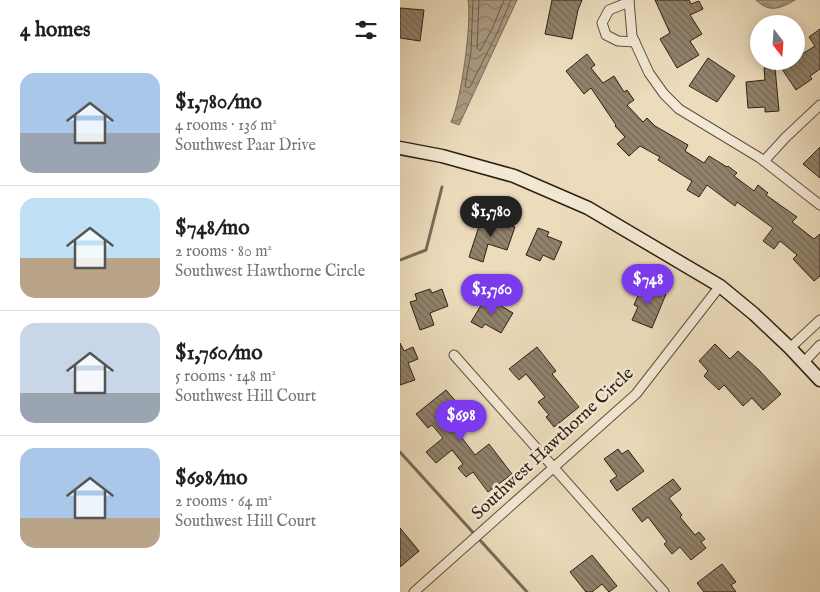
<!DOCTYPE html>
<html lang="en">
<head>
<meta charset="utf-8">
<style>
  body { margin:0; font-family:"IM FELL English",serif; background:#f2f2f2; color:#202124; height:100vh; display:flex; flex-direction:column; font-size:19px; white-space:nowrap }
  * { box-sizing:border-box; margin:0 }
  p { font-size:16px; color:#757577 }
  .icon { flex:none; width:28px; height:28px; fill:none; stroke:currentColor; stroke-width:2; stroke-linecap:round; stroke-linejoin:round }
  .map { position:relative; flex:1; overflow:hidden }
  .sheet { display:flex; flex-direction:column; background:#fff; width:400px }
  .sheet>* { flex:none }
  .needle { width:32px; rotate:163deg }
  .tools { position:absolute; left:350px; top:15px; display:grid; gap:10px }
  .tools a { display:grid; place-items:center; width:55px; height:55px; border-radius:50%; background:#fff; box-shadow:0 2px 12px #0003; font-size:25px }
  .price { position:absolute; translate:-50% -42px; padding:0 11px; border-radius:18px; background:#7c3aed; color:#fff; font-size:16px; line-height:32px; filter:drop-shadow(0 1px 2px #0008) }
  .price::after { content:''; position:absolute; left:50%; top:30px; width:15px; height:11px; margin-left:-8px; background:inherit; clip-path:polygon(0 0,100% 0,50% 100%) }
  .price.on { background:#222; color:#fff }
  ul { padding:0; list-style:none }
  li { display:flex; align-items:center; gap:15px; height:125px; padding:0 20px }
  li+li { border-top:1px solid #e0e0e0 }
  li span { display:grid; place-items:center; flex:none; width:140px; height:100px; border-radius:15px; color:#555 }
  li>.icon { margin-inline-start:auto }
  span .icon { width:60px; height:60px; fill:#fffc; stroke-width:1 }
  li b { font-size:21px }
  h2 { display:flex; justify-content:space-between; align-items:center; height:60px; padding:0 20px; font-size:21px }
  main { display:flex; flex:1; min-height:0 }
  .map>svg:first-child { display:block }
  .water { fill:url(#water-waves); stroke:#796b58 }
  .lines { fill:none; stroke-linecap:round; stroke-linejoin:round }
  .shore { stroke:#6c5e4d; stroke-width:1 }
  .stream { stroke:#796b58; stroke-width:3 }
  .building { fill:url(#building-back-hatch); stroke:#2d2116 }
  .street-casing { stroke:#5d5040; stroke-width:11 }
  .secondary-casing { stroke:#2d2116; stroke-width:15 }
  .street { stroke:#f3e8d3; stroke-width:9 }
  .secondary { stroke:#f3e8d3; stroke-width:12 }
  .labels { text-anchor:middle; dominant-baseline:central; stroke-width:5; stroke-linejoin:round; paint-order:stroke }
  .street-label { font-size:18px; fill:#2d2116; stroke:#f3e8d3 }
</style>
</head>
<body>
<main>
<section class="sheet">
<h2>4 homes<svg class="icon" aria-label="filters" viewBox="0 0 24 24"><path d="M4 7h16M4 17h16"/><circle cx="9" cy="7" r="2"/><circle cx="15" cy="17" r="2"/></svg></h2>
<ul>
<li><span style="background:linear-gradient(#a9c7e8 60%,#9aa5b1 0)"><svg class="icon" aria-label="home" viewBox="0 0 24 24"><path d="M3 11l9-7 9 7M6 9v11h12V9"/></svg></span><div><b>$1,780/mo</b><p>4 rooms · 136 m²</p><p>Southwest Paar Drive</p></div></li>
<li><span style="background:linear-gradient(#bfe0f5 60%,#b9a48a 0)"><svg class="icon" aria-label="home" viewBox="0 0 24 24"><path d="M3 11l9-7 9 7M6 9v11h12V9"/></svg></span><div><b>$748/mo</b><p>2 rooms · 80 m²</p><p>Southwest Hawthorne Circle</p></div></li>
<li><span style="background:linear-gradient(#c9d6e8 70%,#9aa5b1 0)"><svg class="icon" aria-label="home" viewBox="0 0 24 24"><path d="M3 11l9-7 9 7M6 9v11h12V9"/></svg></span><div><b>$1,760/mo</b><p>5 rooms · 148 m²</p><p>Southwest Hill Court</p></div></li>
<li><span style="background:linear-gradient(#a9c7e8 70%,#b9a48a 0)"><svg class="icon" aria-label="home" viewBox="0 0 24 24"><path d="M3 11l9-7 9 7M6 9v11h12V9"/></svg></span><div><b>$698/mo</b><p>2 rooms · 64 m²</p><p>Southwest Hill Court</p></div></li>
</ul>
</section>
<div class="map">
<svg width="420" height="592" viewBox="0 0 420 592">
  <defs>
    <pattern id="water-waves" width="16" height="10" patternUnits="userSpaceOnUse" patternTransform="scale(1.25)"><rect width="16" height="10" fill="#ab9c84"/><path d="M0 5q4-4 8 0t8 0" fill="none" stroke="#8c7f6b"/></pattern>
    <pattern id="building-back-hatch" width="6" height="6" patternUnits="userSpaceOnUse" patternTransform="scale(1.25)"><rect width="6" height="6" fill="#90826c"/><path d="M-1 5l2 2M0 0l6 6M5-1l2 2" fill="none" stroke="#766a58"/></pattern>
  </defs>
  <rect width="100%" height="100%" fill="#ecdcbc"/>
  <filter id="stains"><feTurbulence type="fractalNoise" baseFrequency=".004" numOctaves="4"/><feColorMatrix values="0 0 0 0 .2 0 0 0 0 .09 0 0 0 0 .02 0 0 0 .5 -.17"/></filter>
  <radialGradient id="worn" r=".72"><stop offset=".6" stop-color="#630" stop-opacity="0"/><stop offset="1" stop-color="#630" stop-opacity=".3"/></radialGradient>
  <!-- water -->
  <g class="water">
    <path d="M68,0H117L59,125L51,122C61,102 72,23 68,0Z"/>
    <path d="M356,0H395C380,9 369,13 356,0Z"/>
  </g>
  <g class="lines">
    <!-- shore -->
    <g class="shore">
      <polyline points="73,0 71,51 65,86 68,88 70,87 98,31 111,0"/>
      <polyline points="79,0 77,48 80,51 92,29 104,0"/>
    </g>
    <!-- stream -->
    <g class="stream">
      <polyline points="0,260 26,250 42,187"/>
      <polyline points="0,452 127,592"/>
    </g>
  </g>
  <!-- building -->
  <g class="building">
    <polygon points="152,0 182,0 178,10 172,39 145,34"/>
    <polygon points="255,0 289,0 291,4 299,1 303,9 290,15 302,34 290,41 299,55 277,68 260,39 270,33"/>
    <polygon points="0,8 24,10 20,41 0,38"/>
    <polygon points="420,29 420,69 410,76 412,79 396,90 380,66 385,66 382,61 396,61 396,58 415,46 409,37"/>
    <polygon points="187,54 195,65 191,68 203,83 214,76 224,92 227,90 234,100 227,105 243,122 247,118 255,126 288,145 285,151 304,163 309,156 327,167 328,166 337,173 334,176 354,191 358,185 368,193 366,195 397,217 392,222 414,239 420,234 420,276 414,281 393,259 397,255 380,241 374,249 363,241 373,228 337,202 335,206 307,185 299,197 287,190 292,181 258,160 260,157 240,146 229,156 217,144 225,137 215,126 216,125 191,88 184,94 166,71"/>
    <polygon points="308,58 335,76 317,102 289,86"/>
    <polygon points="375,67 379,111 365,112 365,107 348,108 346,82 365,80 364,68"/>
    <polygon points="420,147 420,178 403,164"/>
    <polygon points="82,217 115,227 107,250 88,244 83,262 69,257"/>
    <polygon points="138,228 149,232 147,236 162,242 154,260 143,255 140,261 126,255"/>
    <polygon points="243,284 266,294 252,328 232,320 238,307 234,305"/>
    <polygon points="30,289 32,293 42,289 48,306 30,313 34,325 20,330 10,302 17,300 15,294"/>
    <polygon points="86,297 113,313 101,333 85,324 82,328 71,322"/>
    <polygon points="0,343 4,351 13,347 18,359 8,363 15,380 0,385"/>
    <polygon points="315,344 330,359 338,351 359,370 381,394 363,410 352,398 343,406 324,385 319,390 304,376 308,371 299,361"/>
    <polygon points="137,347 156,371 152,374 179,407 154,427 146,417 149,415 138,402 145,397 126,374 119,380 109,369"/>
    <polygon points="46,390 71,419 57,431 62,438 75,455 89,444 112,474 88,492 73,472 66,477 58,468 63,464 52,450 36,463 26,452 43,438 32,425 28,428 16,414"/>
    <polygon points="218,449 222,454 228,450 244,471 217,491 210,481 217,476 204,459"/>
    <polygon points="273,479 281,489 269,498 282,515 280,517 295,535 299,532 305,539 301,542 306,548 291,560 280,547 272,554 264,544 267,542 248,517 242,522 232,509"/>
    <polygon points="0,528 19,551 0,567"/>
    <polygon points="192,555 217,586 209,592 202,584 192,592 186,592 170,572"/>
    <polygon points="322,564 336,582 331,585 336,592 304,592 297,583"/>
  </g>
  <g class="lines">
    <!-- street casing -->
    <g class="street-casing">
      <g id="street">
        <polyline points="229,0 232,36 249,73 264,94 279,109 360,158 420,205"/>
        <polyline points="229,2 209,10 202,23 206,35 218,41 235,42"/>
        <polyline points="364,161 386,137 420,105"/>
        <polyline points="390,348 420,320"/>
        <polyline points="54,355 264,592"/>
        <polyline points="404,362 420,345"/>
        <polyline points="14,592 236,394 320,286"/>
      </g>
    </g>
    <!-- secondary casing -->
    <g class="secondary-casing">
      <polyline id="secondary" points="0,148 42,156 114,176 188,208 320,286 354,314 390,348 420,380"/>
    </g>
    <!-- street -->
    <use href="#street" class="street"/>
    <!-- secondary -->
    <use href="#secondary" class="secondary"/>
  </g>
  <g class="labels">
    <!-- street labels -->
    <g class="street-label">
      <text transform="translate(153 444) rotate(-43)">Southwest Hawthorne Circle</text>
    </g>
  </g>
  <rect width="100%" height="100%" filter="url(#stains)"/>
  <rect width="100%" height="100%" fill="url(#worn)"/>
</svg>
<div class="tools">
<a><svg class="needle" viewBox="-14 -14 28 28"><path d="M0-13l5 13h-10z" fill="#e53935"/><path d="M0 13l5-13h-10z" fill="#757577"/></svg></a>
</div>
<b class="price on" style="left:91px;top:238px">$1,780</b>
<b class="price" style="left:248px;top:306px">$748</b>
<b class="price" style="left:92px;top:316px">$1,760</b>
<b class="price" style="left:61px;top:442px">$698</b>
</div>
</main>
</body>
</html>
